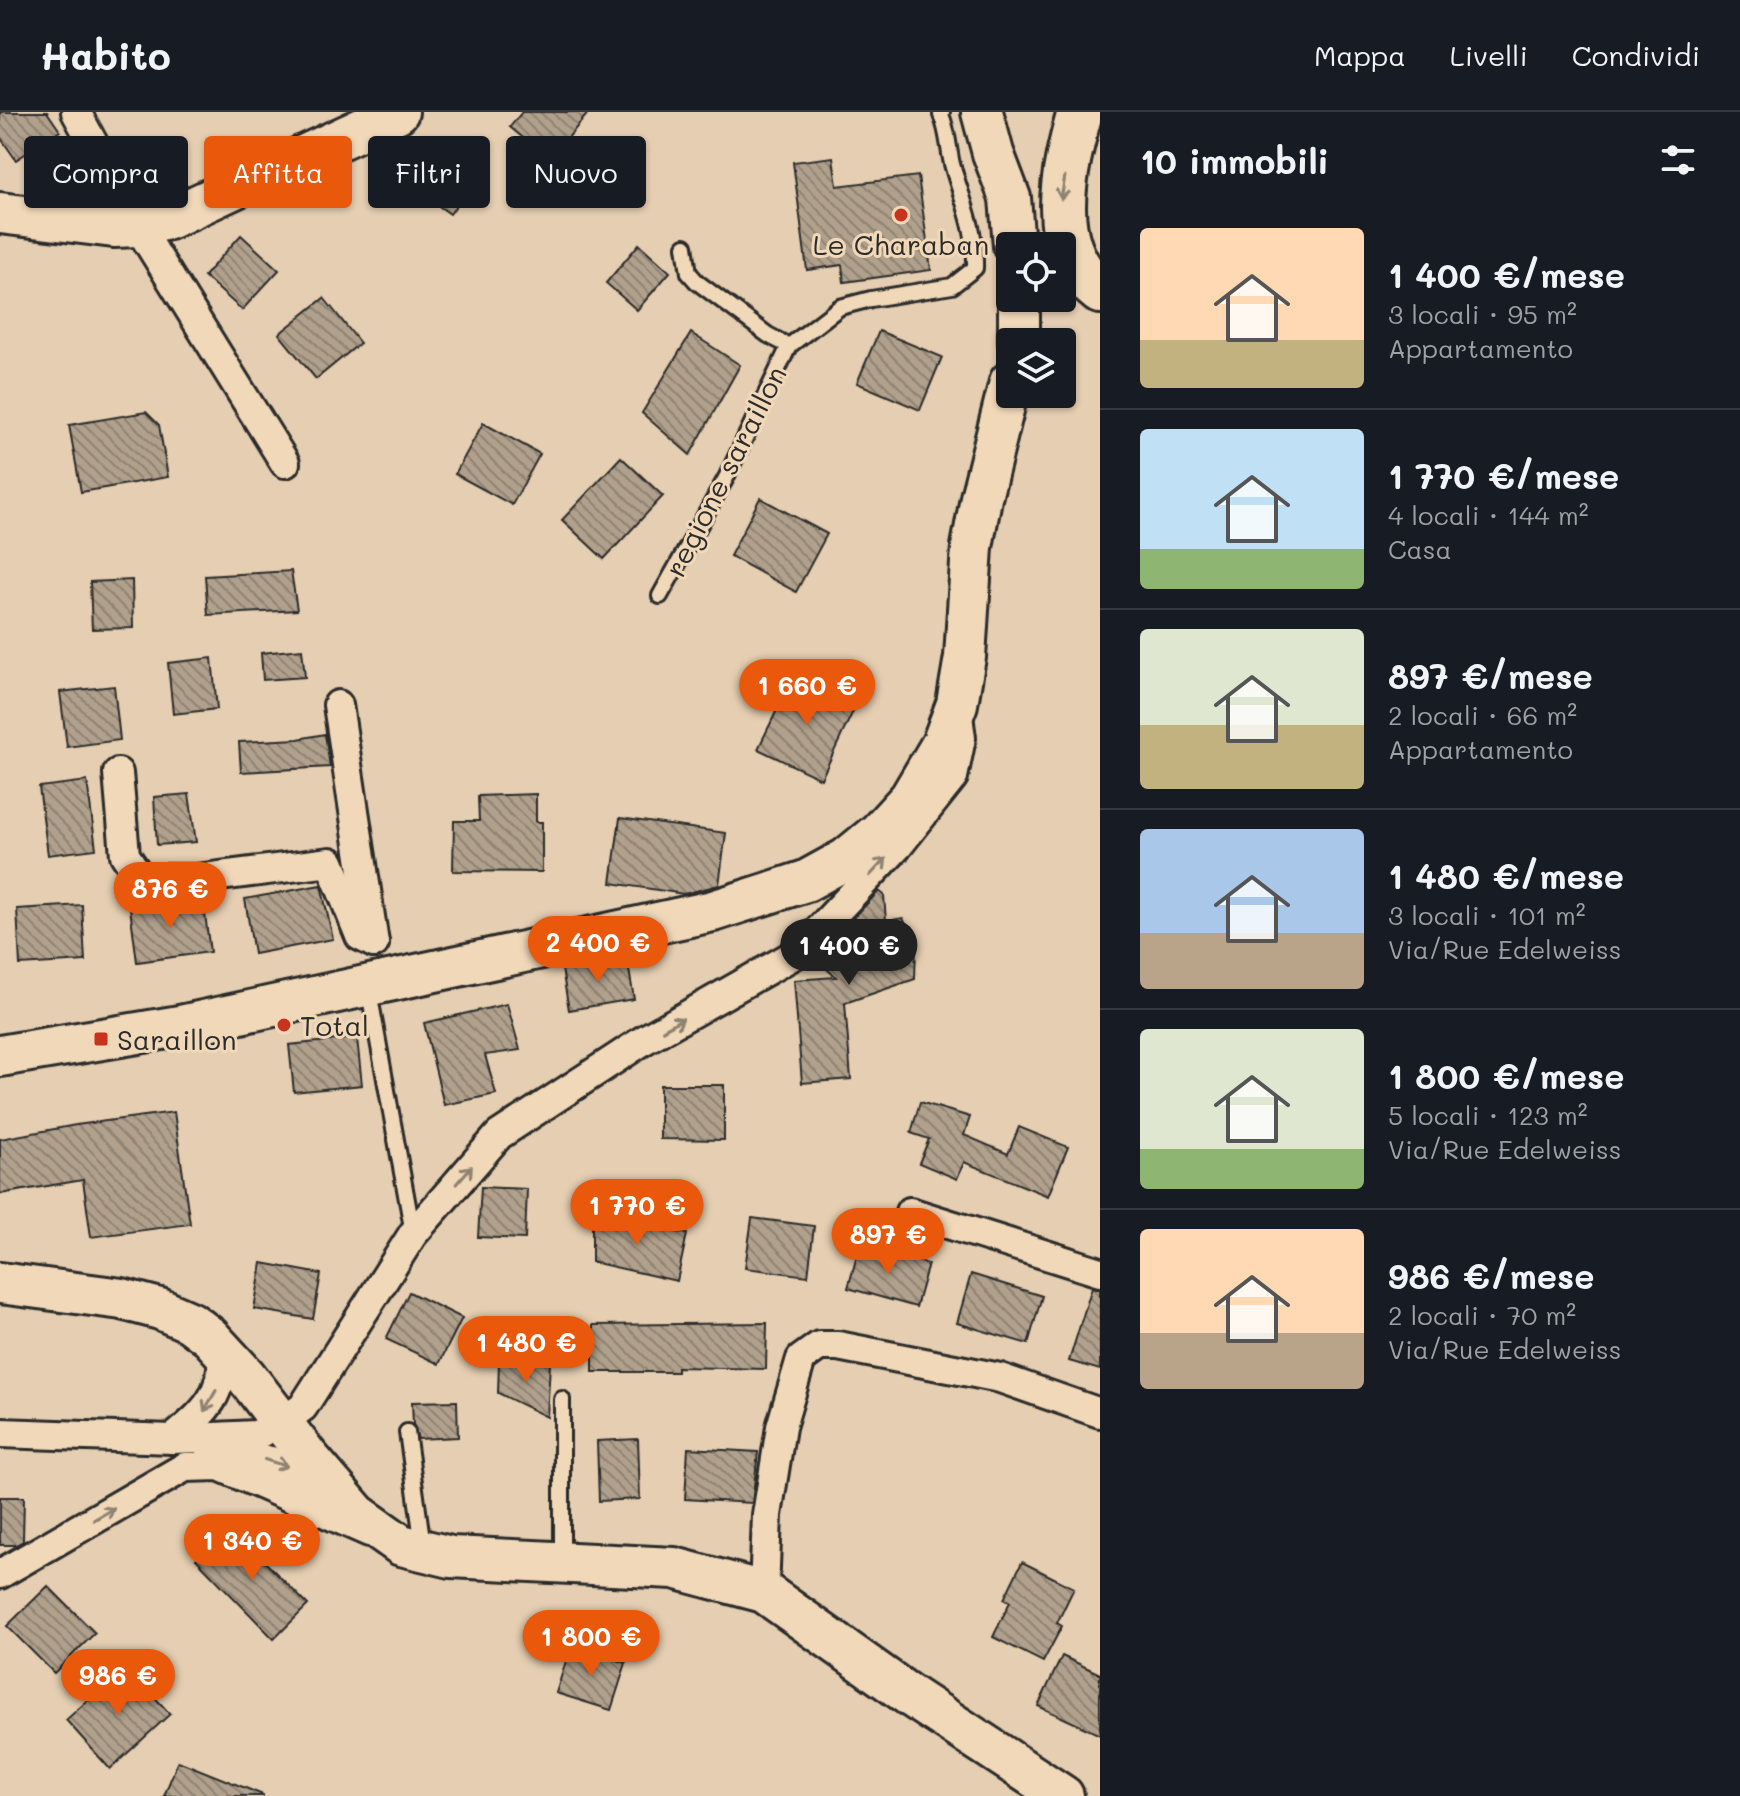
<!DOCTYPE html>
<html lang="it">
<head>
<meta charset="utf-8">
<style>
  body { margin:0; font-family:Mali,sans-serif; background:#20242c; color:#f1f3f6; height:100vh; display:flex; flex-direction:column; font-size:30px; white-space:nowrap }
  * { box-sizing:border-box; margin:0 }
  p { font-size:26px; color:#9ea1a6 }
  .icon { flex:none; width:44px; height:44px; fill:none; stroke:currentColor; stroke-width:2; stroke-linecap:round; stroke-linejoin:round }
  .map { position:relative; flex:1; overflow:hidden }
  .drawer { display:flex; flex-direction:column; background:#171b24; width:640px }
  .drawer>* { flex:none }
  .hud { position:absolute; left:24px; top:24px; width:760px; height:72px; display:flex; gap:16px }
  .buttons { position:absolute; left:996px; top:120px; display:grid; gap:16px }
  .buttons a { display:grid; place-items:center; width:80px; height:80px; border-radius:8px; background:#171b24; box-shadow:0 2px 6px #0004; font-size:40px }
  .price { position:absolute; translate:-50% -68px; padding:0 18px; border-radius:28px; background:#ea580c; color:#fff; font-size:26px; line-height:52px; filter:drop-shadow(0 2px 4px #0008) }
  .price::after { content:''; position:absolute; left:50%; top:48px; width:24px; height:18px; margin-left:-12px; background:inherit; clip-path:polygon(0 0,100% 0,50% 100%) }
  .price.current { background:#222; color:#fff }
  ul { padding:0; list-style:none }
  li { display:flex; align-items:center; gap:24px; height:200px; padding:0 40px }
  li+li { border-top:2px solid #363941 }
  li span { display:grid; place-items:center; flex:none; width:224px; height:160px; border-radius:8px; color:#555 }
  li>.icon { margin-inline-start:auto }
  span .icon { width:96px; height:96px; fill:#fffc; stroke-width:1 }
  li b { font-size:34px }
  h2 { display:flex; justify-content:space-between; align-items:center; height:96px; padding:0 40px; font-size:34px }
  .tag { padding:0 28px; border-radius:8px; background:#171b24; box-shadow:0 2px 6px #0004; font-size:28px; line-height:72px }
  .tag.current { background:#ea580c; color:#fff }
  header { display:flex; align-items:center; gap:48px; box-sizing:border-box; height:112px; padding:0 40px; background:#171b24; border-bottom:2px solid #363941 }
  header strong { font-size:38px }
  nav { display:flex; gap:44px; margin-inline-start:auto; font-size:28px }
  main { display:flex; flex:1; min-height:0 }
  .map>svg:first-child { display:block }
  .building { fill:url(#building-back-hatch); stroke:#2b2b2b; stroke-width:2 }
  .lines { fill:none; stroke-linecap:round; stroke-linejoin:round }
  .service-casing { stroke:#2b2b2b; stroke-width:20 }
  .minor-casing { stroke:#2b2b2b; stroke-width:34 }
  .secondary-casing { stroke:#2b2b2b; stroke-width:46 }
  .motorway-casing { stroke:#2b2b2b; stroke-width:50 }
  .service { stroke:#f1d8b9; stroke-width:14 }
  .minor { stroke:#f1d8b9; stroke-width:28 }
  .secondary { stroke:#f1d8b9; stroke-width:40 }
  .motorway { stroke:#f1d8b9; stroke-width:44 }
  .oneway { stroke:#8e8272 }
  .poi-dot { fill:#c8321e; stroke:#f1d8b9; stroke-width:3 }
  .labels { text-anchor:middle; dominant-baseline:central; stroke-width:6; stroke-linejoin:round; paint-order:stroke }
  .poi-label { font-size:28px; fill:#2b2b2b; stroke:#f1d8b9; text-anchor:start }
  .street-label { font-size:28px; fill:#2b2b2b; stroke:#f1d8b9 }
</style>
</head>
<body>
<header>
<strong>Habito</strong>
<nav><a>Mappa</a><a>Livelli</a><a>Condividi</a></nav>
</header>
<main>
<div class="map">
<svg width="1100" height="1684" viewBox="0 0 1100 1684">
  <defs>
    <pattern id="building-back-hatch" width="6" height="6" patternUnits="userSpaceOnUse" patternTransform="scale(2)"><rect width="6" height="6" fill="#b0a08c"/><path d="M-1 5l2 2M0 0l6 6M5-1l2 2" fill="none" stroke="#8f8373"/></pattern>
  </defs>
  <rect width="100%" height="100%" fill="#e5ceb1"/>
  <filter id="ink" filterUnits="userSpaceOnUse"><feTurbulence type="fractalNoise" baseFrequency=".0125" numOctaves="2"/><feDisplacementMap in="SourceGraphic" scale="16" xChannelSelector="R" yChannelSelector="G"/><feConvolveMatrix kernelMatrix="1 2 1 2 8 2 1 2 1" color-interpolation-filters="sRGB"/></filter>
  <g filter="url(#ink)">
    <!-- building -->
    <g class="building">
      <polygon points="0,0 47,0 60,19 16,48 0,25"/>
      <polygon points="522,0 589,0 550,48 510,15"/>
      <polygon points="410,27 473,71 450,102 388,59"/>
      <polygon points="833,45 837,74 918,64 931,158 844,170 842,153 807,158 793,50"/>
      <polygon points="241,123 279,158 242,198 204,164"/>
      <polygon points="639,132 670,160 637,198 606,171"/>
      <polygon points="324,186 360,231 316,267 279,222"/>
      <polygon points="879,219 942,245 920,298 857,271"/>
      <polygon points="691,221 740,253 690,343 642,301"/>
      <polygon points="146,300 159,313 168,365 81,380 69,313"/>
      <polygon points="483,311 540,342 512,393 455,362"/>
      <polygon points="621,345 663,384 604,447 562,408"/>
      <polygon points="760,386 827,422 796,480 730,444"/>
      <polygon points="291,459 297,498 208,503 205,464"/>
      <polygon points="132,468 133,516 92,517 90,470"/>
      <polygon points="302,537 305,565 263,568 261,541"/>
      <polygon points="212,546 217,597 173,602 168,551"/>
      <polygon points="794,563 856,593 821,667 758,637"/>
      <polygon points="114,574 120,628 67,635 60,580"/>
      <polygon points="325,622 330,655 241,660 239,630 298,627"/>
      <polygon points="87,669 96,737 48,743 39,675"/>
      <polygon points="189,682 196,730 157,733 154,685"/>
      <polygon points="536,682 536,710 542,710 542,760 453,759 454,709 479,709 478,684"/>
      <polygon points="620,706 726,721 719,773 684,782 611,771"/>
      <polygon points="321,773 333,827 254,842 245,787"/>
      <polygon points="879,779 884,783 886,809 903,806 916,833 915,867 845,891 851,967 802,971 794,868 836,865 815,847"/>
      <polygon points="203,787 210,840 137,850 130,796"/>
      <polygon points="82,793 85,849 20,853 17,797"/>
      <polygon points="627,846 634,887 569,898 562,857"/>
      <polygon points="507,892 520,938 485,943 496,982 444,993 424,911"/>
      <polygon points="357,926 362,973 294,980 289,933"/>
      <polygon points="660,973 724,973 724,1028 660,1027"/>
      <polygon points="920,990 970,1005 964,1023 1008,1042 1019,1015 1068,1035 1048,1084 964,1050 957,1067 919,1051 929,1027 911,1021"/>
      <polygon points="174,1000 190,1112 91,1125 83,1068 0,1082 0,1027 76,1013"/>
      <polygon points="481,1075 527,1077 525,1127 478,1125"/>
      <polygon points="592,1101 687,1122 677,1169 592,1150"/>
      <polygon points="752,1106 814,1114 808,1164 745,1156"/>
      <polygon points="860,1133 928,1152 916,1195 848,1176"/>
      <polygon points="262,1151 321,1162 313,1207 254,1197"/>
      <polygon points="971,1162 1042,1184 1028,1232 957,1211"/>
      <polygon points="1092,1175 1100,1177 1100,1258 1069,1249"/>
      <polygon points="409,1180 462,1206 439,1252 386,1227"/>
      <polygon points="767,1211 766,1257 677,1255 677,1260 593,1260 593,1213"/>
      <polygon points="499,1249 550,1252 547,1305 498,1281"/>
      <polygon points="457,1289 458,1325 418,1327 413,1312 412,1290"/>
      <polygon points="638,1327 640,1387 599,1389 597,1329"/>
      <polygon points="688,1336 758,1340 752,1391 685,1387"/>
      <polygon points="0,1385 24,1385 23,1429 16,1433 0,1433"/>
      <polygon points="229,1414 308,1493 274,1527 196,1447"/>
      <polygon points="1022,1450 1074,1476 1057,1511 1062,1514 1043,1550 993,1525 1010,1490 1004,1487"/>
      <polygon points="48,1474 95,1521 54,1561 7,1514"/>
      <polygon points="571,1533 626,1551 611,1598 556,1581"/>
      <polygon points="1062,1544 1100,1562 1100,1623 1038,1594"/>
      <polygon points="126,1554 170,1602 110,1657 66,1608"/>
      <polygon points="178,1649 263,1683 263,1684 164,1684"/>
    </g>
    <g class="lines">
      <!-- service casing -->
      <g class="service-casing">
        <g id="service">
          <polyline points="685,134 689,161 697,170 768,223 789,234"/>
          <path d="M660,484L726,366L789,234L840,195L871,187L952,174L975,156C976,114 963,92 952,52C948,35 948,18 941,3L942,0"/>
          <polyline points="368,874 413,1121"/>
          <polyline points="562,1287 562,1446"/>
          <polyline points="407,1320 423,1434"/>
        </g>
      </g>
      <!-- minor casing -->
      <g class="minor-casing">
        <g id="minor">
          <polyline points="76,0 138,114 285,351"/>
          <polyline points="338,593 374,831"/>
          <polyline points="118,661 125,743 141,767 196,767 330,750 360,824 374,831"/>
          <polyline points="910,1100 1100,1160"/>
          <polyline points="0,1321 173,1327 256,1323 281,1311 303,1295 413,1122 499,1023 644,928 797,841 898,734 953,665 961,626 959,611"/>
          <path d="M173,1327C207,1297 221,1287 224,1239"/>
          <polyline points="209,1335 279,1351 325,1371"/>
          <polyline points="0,1462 185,1355 219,1354 369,1420"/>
          <polyline points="764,1480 767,1403 781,1315 801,1247 819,1234 838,1234 1000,1266 1100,1301"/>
        </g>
      </g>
      <!-- secondary casing -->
      <g class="secondary-casing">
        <g id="secondary">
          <polyline points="982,0 993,41 1010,86 1014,134"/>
          <polyline points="0,101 114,115 138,114 168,107 398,0"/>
          <polyline points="1019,186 1019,230"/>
          <polyline points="0,944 180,914 713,799 806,769 846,747 879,720 910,686 942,632 957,592 965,545 972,435 981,386 1010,270"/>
          <polyline points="0,1171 122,1187 160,1197 190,1210 210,1225 245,1263 308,1345 357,1402 401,1433 451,1445 674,1456 764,1480 909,1583 1063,1684"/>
        </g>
      </g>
      <!-- motorway casing -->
      <g class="motorway-casing">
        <path id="motorway" d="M1080,0C1064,58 1044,135 1100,179"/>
      </g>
      <!-- service -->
      <use href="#service" class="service"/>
      <!-- minor -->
      <use href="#minor" class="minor"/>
      <!-- secondary -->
      <use href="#secondary" class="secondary"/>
      <!-- motorway -->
      <use href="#motorway" class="motorway"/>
    </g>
    <!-- one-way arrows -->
    <defs><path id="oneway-shaft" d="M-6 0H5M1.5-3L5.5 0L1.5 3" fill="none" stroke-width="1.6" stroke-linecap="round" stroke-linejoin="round" transform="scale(2)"/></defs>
    <g class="oneway">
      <use href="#oneway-shaft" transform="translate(1063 76) rotate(99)"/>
      <use href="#oneway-shaft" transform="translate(878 755) rotate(-47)"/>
      <use href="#oneway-shaft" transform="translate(673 912) rotate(-30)"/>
      <use href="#oneway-shaft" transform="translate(464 1063) rotate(-49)"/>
      <use href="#oneway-shaft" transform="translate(210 1289) rotate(120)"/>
      <use href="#oneway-shaft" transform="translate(276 1351) rotate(17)"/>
      <use href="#oneway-shaft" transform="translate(104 1402) rotate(-30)"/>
    </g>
  </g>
  <!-- markers -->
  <g class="poi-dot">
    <circle cx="901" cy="103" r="8"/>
    <circle cx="284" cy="913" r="8"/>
    <rect x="93" y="919" width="16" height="16" rx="4"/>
  </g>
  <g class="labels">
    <!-- poi labels -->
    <g class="poi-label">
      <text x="901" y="132" text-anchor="middle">Le Charaban</text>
      <text x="300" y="913">Total</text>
      <text x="117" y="927">Saraillon</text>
    </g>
    <!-- street labels -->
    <g class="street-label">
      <text transform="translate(725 359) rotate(-63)">regione saraillon</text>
    </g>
  </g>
</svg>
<div class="buttons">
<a><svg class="icon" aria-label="locate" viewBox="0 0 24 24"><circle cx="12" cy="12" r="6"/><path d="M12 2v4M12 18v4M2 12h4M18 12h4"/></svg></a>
<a><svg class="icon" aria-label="layers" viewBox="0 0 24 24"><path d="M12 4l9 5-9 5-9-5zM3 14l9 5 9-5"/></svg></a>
</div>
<b class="price" style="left:807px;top:615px">1 660 €</b>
<b class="price" style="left:170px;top:818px">876 €</b>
<b class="price" style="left:598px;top:872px">2 400 €</b>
<b class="price current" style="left:849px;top:875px">1 400 €</b>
<b class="price" style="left:637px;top:1135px">1 770 €</b>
<b class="price" style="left:888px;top:1164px">897 €</b>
<b class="price" style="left:526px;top:1272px">1 480 €</b>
<b class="price" style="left:252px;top:1470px">1 340 €</b>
<b class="price" style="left:591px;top:1566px">1 800 €</b>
<b class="price" style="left:118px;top:1605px">986 €</b>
<div class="hud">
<a class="tag">Compra</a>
<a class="tag current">Affitta</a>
<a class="tag">Filtri</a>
<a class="tag">Nuovo</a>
</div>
</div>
<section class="drawer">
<h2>10 immobili<svg class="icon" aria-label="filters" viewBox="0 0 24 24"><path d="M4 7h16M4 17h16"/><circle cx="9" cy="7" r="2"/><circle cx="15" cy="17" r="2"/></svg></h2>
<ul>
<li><span style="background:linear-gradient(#ffd9b3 70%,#c2b280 0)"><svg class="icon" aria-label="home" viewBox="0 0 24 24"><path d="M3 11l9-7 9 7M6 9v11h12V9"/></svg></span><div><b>1 400 €/mese</b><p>3 locali · 95 m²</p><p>Appartamento</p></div></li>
<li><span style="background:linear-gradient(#bfe0f5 75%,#8fb573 0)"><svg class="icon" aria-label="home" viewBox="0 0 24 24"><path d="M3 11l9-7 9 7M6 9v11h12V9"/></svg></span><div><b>1 770 €/mese</b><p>4 locali · 144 m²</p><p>Casa</p></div></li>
<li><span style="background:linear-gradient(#dfe7d0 60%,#c2b280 0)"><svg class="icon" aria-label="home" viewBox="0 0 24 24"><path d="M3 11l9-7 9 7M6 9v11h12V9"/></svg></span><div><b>897 €/mese</b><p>2 locali · 66 m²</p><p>Appartamento</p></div></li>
<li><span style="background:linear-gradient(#a9c7e8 65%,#b9a48a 0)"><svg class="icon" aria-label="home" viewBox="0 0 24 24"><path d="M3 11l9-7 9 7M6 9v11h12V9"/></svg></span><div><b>1 480 €/mese</b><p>3 locali · 101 m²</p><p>Via/Rue Edelweiss</p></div></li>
<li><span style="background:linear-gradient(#dfe7d0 75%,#8fb573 0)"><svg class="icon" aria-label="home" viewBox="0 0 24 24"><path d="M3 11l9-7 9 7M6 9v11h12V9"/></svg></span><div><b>1 800 €/mese</b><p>5 locali · 123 m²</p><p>Via/Rue Edelweiss</p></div></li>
<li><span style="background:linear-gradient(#ffd9b3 65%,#b9a48a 0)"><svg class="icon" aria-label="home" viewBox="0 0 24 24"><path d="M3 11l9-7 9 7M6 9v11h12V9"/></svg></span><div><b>986 €/mese</b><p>2 locali · 70 m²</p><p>Via/Rue Edelweiss</p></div></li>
</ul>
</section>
</main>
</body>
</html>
